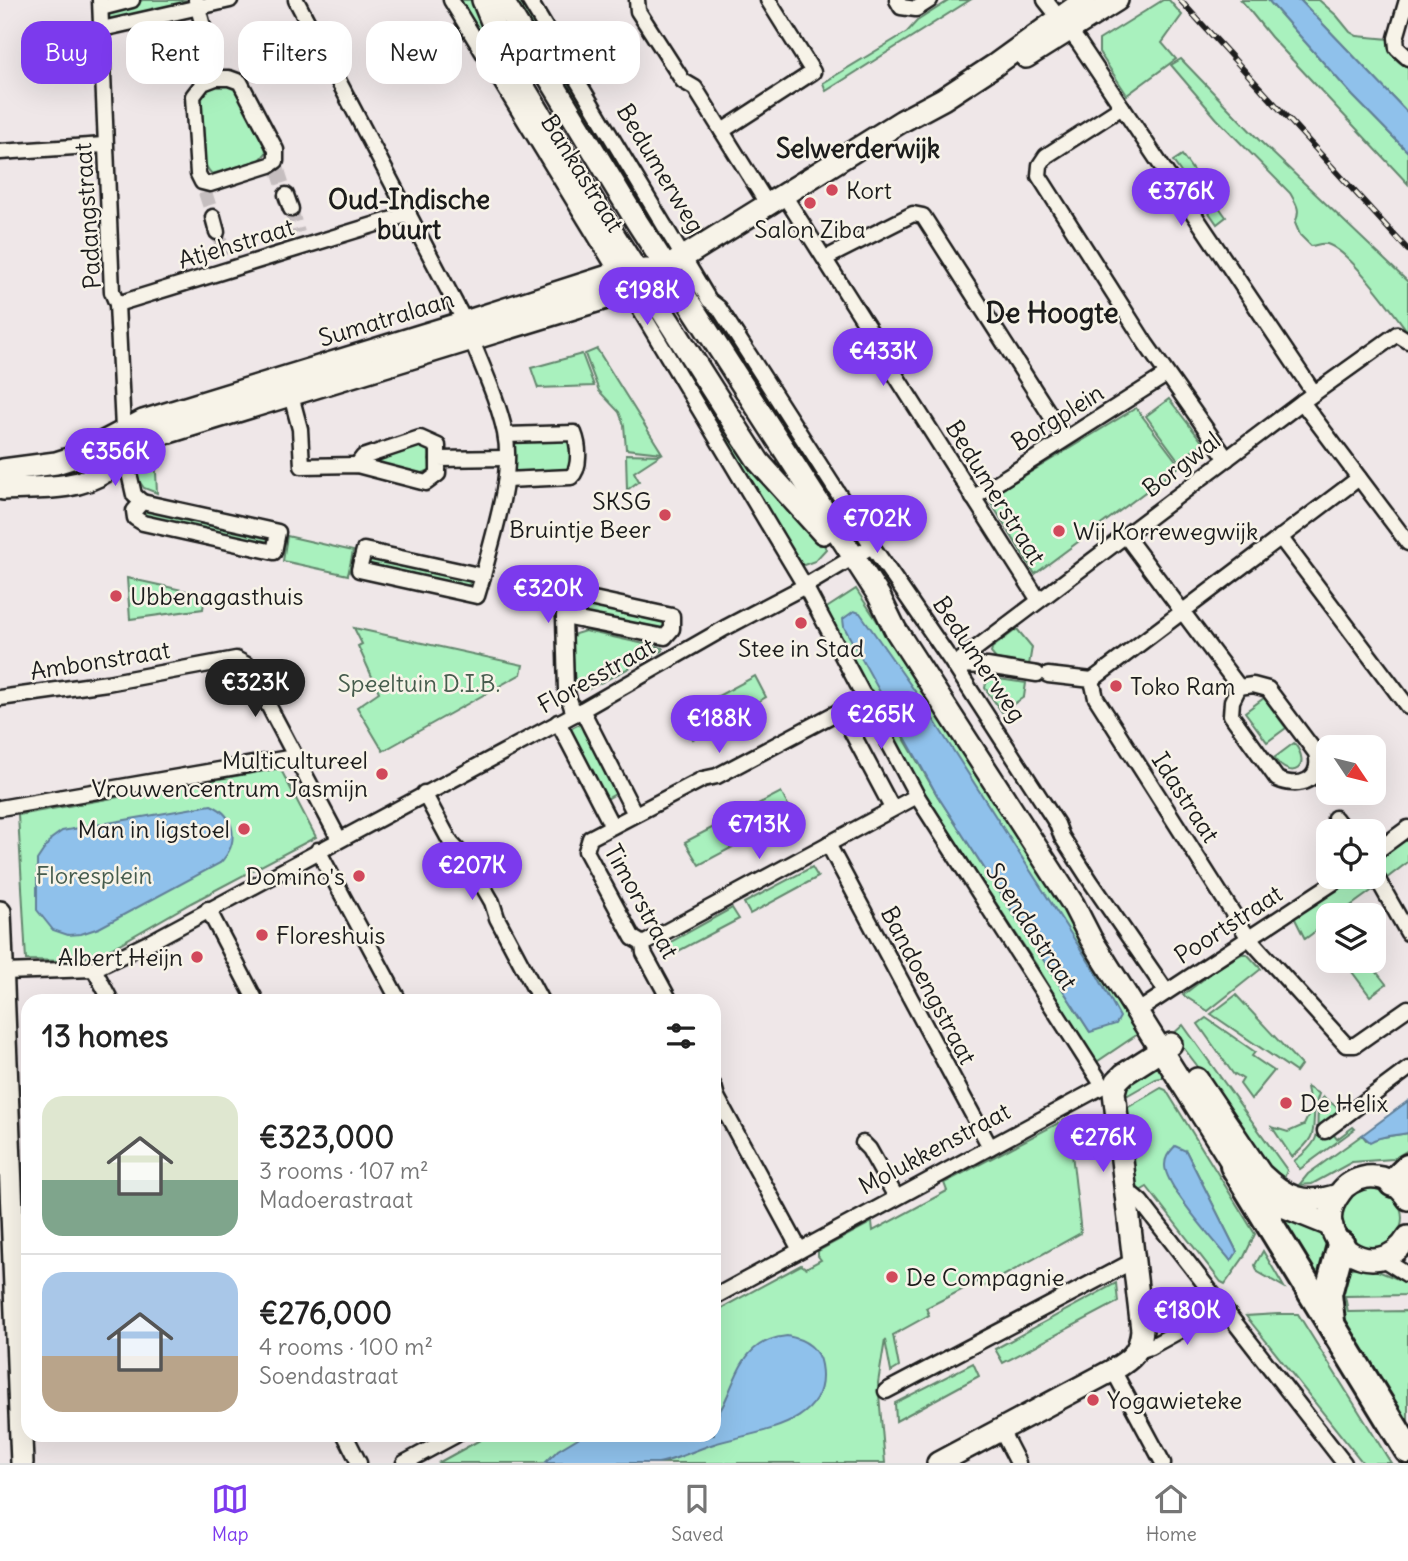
<!DOCTYPE html>
<html lang="en">
<head>
<meta charset="utf-8">
<style>
  body { margin:0; font-family:Delius,sans-serif; background:#f6f6f6; color:#222; height:100vh; display:flex; flex-direction:column; font-size:26px; white-space:nowrap }
  * { box-sizing:border-box; margin:0 }
  p { font-size:23px; color:#767676 }
  .icon { flex:none; width:38px; height:38px; fill:none; stroke:currentColor; stroke-width:2; stroke-linecap:round; stroke-linejoin:round }
  .map { position:relative; flex:1; overflow:hidden }
  .drawer { position:absolute; left:21px; top:994px; width:700px; height:448px; display:flex; flex-direction:column; background:#fff; border-radius:21px; box-shadow:0 7px 28px #0002 }
  .drawer>* { flex:none }
  .hud { position:absolute; left:21px; top:21px; width:700px; height:63px; display:flex; gap:14px }
  .needle { width:46px; rotate:125deg }
  .controls { position:absolute; left:1316px; top:735px; display:grid; gap:14px }
  .controls a { display:grid; place-items:center; width:70px; height:70px; border-radius:14px; background:#fff; box-shadow:0 7px 28px #0002; font-size:35px }
  .price { position:absolute; translate:-50% -60px; padding:0 16px; border-radius:24px; background:#7c3aed; color:#fff; font-size:23px; line-height:46px; filter:drop-shadow(0 2px 4px #0008) }
  .price::after { content:''; position:absolute; left:50%; top:42px; width:21px; height:16px; margin-left:-10px; background:inherit; clip-path:polygon(0 0,100% 0,50% 100%) }
  .price.active { background:#222; color:#fff }
  ul { padding:0; list-style:none }
  li { display:flex; align-items:center; gap:21px; height:175px; padding:0 21px }
  li+li { border-top:2px solid #e0e0e0 }
  li span { display:grid; place-items:center; flex:none; width:196px; height:140px; border-radius:21px; color:#555 }
  li>.icon { margin-inline-start:auto }
  span .icon { width:84px; height:84px; fill:#fffc; stroke-width:1 }
  li b { font-size:30px }
  h2 { display:flex; justify-content:space-between; align-items:center; height:84px; padding:0 21px; font-size:30px }
  .pill { padding:0 24px; border-radius:21px; background:#fff; box-shadow:0 7px 28px #0002; font-size:24px; line-height:63px }
  .pill.active { background:#7c3aed; color:#fff }
  .menu { display:flex; justify-content:space-around; align-items:center; height:98px; border-top:2px solid #e0e0e0; background:#fff; font-size:19px; color:#767676 }
  .menu a { display:grid; justify-items:center; gap:4px }
  .menu .active { color:#7c3aed }
  .map>svg:first-child { display:block }
  .green { fill:#a9f1be; stroke:#62866d; stroke-width:2; fill-rule:evenodd }
  .water { fill:#8fc1eb; stroke:#617f98; stroke-width:2 }
  .lines { fill:none; stroke-linecap:round; stroke-linejoin:round }
  .street-tunnel { stroke:#c5bebf; stroke-width:14; stroke-dasharray:14 7; stroke-linecap:butt }
  .street-casing { stroke:#1c1c1c; stroke-width:19 }
  .secondary-casing { stroke:#1c1c1c; stroke-width:26 }
  .highway-casing { stroke:#1c1c1c; stroke-width:32 }
  .street { stroke:#f7f3e8; stroke-width:14 }
  .secondary { stroke:#f7f3e8; stroke-width:21 }
  .highway { stroke:#f7f3e8; stroke-width:26 }
  .rail-casing { stroke:#1c1c1c; stroke-width:6 }
  .rail { stroke:#f7f3e8; stroke-width:3.5; stroke-dasharray:10; stroke-linecap:butt }
  .poi-dot { fill:#d1495b; stroke:#f7f3e8; stroke-width:2.5 }
  .labels { text-anchor:middle; dominant-baseline:central; stroke-width:5; stroke-linejoin:round; paint-order:stroke }
  .street-label { font-size:24px; fill:#1c1c1c; stroke:#f7f3e8 }
  .poi-label { font-size:24px; fill:#1c1c1c; stroke:#f7f3e8; text-anchor:start }
  .park-label { font-size:24px; fill:#465c4d; stroke:#f7f3e8 }
  .neighbourhood-label { font-size:26px; font-weight:bold; fill:#1c1c1c; stroke:#f7f3e8 }
  .quarter-label { font-size:28px; font-weight:bold; fill:#1c1c1c; stroke:#f7f3e8 }
</style>
</head>
<body>
<div class="map">
<svg width="1408" height="1463" viewBox="0 0 1408 1463">
  <rect width="100%" height="100%" fill="#efe7e8"/>
  <filter id="ink" filterUnits="userSpaceOnUse"><feTurbulence type="fractalNoise" baseFrequency=".0143" numOctaves="2"/><feDisplacementMap in="SourceGraphic" scale="14" xChannelSelector="R" yChannelSelector="G"/><feConvolveMatrix kernelMatrix="1 2 1 2 8 2 1 2 1" color-interpolation-filters="sRGB"/></filter>
  <g filter="url(#ink)">
    <!-- green -->
    <g class="green">
      <polygon points="143,0 185,0 187,7 113,25 107,20 107,13 109,8"/>
      <polygon points="459,0 476,0 541,137"/>
      <polygon points="507,0 520,0 649,210 639,215"/>
      <polygon points="950,0 970,0 826,91 823,83 907,32 917,21"/>
      <polygon points="1163,0 1169,0 1182,15 1162,43 1176,59 1127,95 1099,52 1099,40"/>
      <polygon points="1241,0 1268,0 1353,96 1408,152 1408,184 1271,37"/>
      <path d="M1300,0H1319L1337,16L1350,32L1357,36L1389,39C1389,52 1395,62 1408,67V113Z"/>
      <path d="M1181,59L1259,140L1408,282V332C1393,312 1350,251 1327,244C1321,243 1317,245 1311,246L1300,235L1295,223C1301,210 1297,205 1290,193L1217,119L1171,65Z"/>
      <path d="M226,82L240,93L265,143L266,153L260,160L212,174C196,160 200,113 202,92L208,87Z"/>
      <polygon points="1182,155 1226,217 1217,224 1173,161"/>
      <polygon points="661,319 740,453 820,536 826,549 815,561 801,566 654,323"/>
      <path d="M723,340C771,404 818,470 857,540L849,546Z"/>
      <polygon points="597,349 662,453 626,449 624,425 619,412 599,391 585,354"/>
      <polygon points="582,354 594,386 538,388 531,368"/>
      <polygon points="1169,399 1203,443 1179,461 1146,416"/>
      <polygon points="1136,408 1180,466 1035,574 988,498"/>
      <polygon points="566,436 573,442 574,468 567,473 512,474 513,438"/>
      <polygon points="416,443 429,449 430,470 415,476 368,464 368,459"/>
      <path d="M155,451L157,493L144,488L137,478C136,464 141,454 155,451Z"/>
      <polygon points="626,454 660,455 634,472 639,481 627,490"/>
      <polygon points="146,507 269,533 271,540 268,546 143,520 140,512"/>
      <polygon points="287,536 353,551 348,575 283,561"/>
      <polygon points="373,556 468,577 471,582 465,590 370,568 368,561"/>
      <polygon points="127,578 205,595 203,609 130,619"/>
      <path d="M856,589L1099,958L1107,982L1138,1034L1095,1063L1039,969L925,794L825,609ZM902,735L1090,1032L937,795Z"/>
      <polygon points="573,600 665,621 667,624 663,632 573,612 571,609"/>
      <polygon points="354,628 523,665 521,674 383,751 357,707 379,692 358,646 362,644"/>
      <polygon points="1017,629 1032,647 1029,665 996,659 991,653 992,648"/>
      <polygon points="585,631 663,648 662,651 583,692 575,688 572,640 575,634"/>
      <polygon points="755,676 766,697 693,739 681,716"/>
      <polygon points="992,678 1026,683 1024,697 1002,712 985,688 986,683"/>
      <polygon points="1264,698 1286,728 1267,742 1245,712"/>
      <polygon points="583,722 587,729 583,731 617,793 603,801 566,731"/>
      <path d="M1294,743C1313,766 1292,783 1274,758Z"/>
      <polygon points="280,768 316,837 191,903 100,955 66,961 26,960 18,815"/>
      <polygon points="781,792 793,815 699,865 685,842"/>
      <polygon points="1408,834 1408,862 1387,878 1374,859"/>
      <polygon points="812,867 818,877 750,914 744,903"/>
      <polygon points="1349,877 1366,877 1374,889 1338,915 1328,915 1328,922 1305,939 1293,915"/>
      <polygon points="732,908 739,919 671,955 665,945"/>
      <polygon points="1242,954 1247,954 1261,969 1208,1011 1183,995 1218,968"/>
      <polygon points="1344,961 1368,961 1386,984 1370,996"/>
      <polygon points="1236,995 1301,1065 1296,1072 1211,1014"/>
      <polygon points="1206,1018 1255,1052 1252,1056 1274,1071 1251,1099 1240,1084 1243,1079 1235,1074 1234,1075 1198,1024"/>
      <polygon points="1183,1025 1287,1170 1284,1179 1267,1167 1196,1064 1173,1034"/>
      <polygon points="1151,1068 1162,1068 1166,1077 1156,1079 1128,1095 1124,1094 1126,1083"/>
      <path d="M1307,1087L1319,1094C1306,1127 1326,1131 1292,1157L1272,1127L1288,1132L1304,1125L1311,1110Z"/>
      <path d="M1161,1088L1166,1090L1255,1234L1244,1257L1225,1284L1221,1282L1147,1187L1140,1191L1136,1186L1127,1108ZM1186,1151L1237,1252L1231,1261L1173,1188Z"/>
      <path d="M1323,1097L1338,1108L1331,1131L1337,1139L1353,1127L1355,1129L1300,1169L1294,1161C1333,1133 1308,1127 1323,1097Z"/>
      <polygon points="1068,1118 1081,1233 983,1287 979,1281 926,1308 929,1315 893,1335 899,1367 891,1372 885,1340 878,1383 885,1463 438,1463 489,1435 714,1435 714,1312 801,1265 806,1268 821,1260 818,1256 818,1251 872,1222 873,1231 947,1191 944,1183"/>
      <polygon points="1408,1133 1408,1150 1393,1159 1352,1162 1312,1184 1299,1185 1308,1174 1362,1135 1366,1140"/>
      <circle cx="1372" cy="1218" r="30"/>
      <polygon points="1284,1211 1315,1221 1333,1245 1324,1292 1278,1225"/>
      <polygon points="1263,1251 1284,1287 1258,1272 1255,1265"/>
      <polygon points="1365,1266 1408,1283 1408,1295 1345,1296 1348,1312 1408,1311 1408,1430 1349,1333 1337,1307 1341,1270"/>
      <polygon points="1116,1283 1118,1302 1003,1363 995,1349"/>
      <polygon points="1278,1314 1298,1314 1391,1463 1363,1463 1246,1316"/>
      <polygon points="973,1363 979,1376 896,1421 895,1403"/>
    </g>
    <!-- water -->
    <g class="water">
      <polygon points="1268,0 1300,0 1408,113 1408,152 1353,96"/>
      <polygon points="854,611 860,613 919,697 1096,973 1120,1017 1116,1024 1090,1032 937,795 844,627 843,619"/>
      <path d="M211,805C237,816 239,844 220,863L99,928L81,934L68,935L53,930L37,910V860L51,839L62,831Z"/>
      <path d="M1408,1101V1133C1394,1136 1381,1135 1370,1142L1362,1135Z"/>
      <path d="M1175,1146L1186,1151L1237,1252L1231,1261C1216,1243 1164,1185 1165,1165C1165,1156 1170,1152 1175,1146Z"/>
      <path d="M787,1336C804,1339 818,1347 821,1365C832,1427 755,1431 714,1444C697,1449 674,1461 658,1463C646,1463 632,1463 620,1463C595,1463 570,1463 545,1463L558,1450L583,1435H634L673,1439L714,1435C714,1415 719,1416 726,1399C740,1367 747,1340 787,1336Z"/>
    </g>
    <g class="lines">
      <!-- street-tunnel -->
      <g class="street-tunnel">
        <polyline points="209,49 215,71"/>
        <polyline points="278,170 286,195"/>
        <polyline points="205,192 213,217"/>
        <polyline points="291,209 298,233"/>
        <polyline points="217,232 225,255"/>
      </g>
      <!-- street casing -->
      <g class="street-casing">
        <g id="street">
          <polyline points="100,0 112,292 117,304 123,429"/>
          <polyline points="196,0 209,49"/>
          <path d="M296,0L465,322C478,359 497,395 505,433C514,476 493,534 483,576"/>
          <polyline points="451,0 618,273 805,586 917,796 1103,1086"/>
          <polyline points="529,0 709,300 719,308 872,546 954,665 1057,824 1062,837 1091,882 1166,991"/>
          <polyline points="637,0 638,11 683,81 695,88 768,205"/>
          <polyline points="897,0 901,7 916,9 930,0"/>
          <polyline points="1045,0 1079,43 1314,393"/>
          <polyline points="1407,0 1396,38 1397,48 1408,58"/>
          <polyline points="101,8 132,0"/>
          <polyline points="102,29 230,0"/>
          <polygon points="216,78 229,78 240,82 276,150 276,161 270,165 210,184 202,182 198,174 193,96 203,83"/>
          <polyline points="1122,107 1046,156 1040,165 1039,176 1146,344 1227,459"/>
          <polyline points="722,131 813,72 768,0"/>
          <polyline points="0,152 104,145"/>
          <polyline points="286,195 291,209"/>
          <polyline points="784,195 883,351 884,357 1038,599"/>
          <polyline points="213,217 217,232"/>
          <polyline points="826,258 913,214 923,216 1065,438"/>
          <polyline points="117,304 409,214"/>
          <polyline points="289,388 300,429 302,466 357,465 426,483 438,474 438,459 506,458"/>
          <polyline points="1302,402 1408,543"/>
          <path d="M506,435L574,433C579,445 581,468 571,477L506,480"/>
          <polyline points="125,455 134,495 142,502"/>
          <polyline points="357,465 363,457 420,438 438,446 438,459"/>
          <polyline points="973,498 1166,375"/>
          <polygon points="142,502 278,532 274,552 143,523 135,518 134,511"/>
          <polyline points="1125,535 1239,687"/>
          <polyline points="1280,537 1408,707"/>
          <polygon points="364,550 483,576 477,596 359,570"/>
          <polygon points="566,593 672,616 672,629 665,637 564,617"/>
          <polyline points="564,617 566,690 574,714"/>
          <polyline points="954,665 1302,402 1397,334 1408,341"/>
          <polyline points="954,665 987,666 1037,674"/>
          <polyline points="1048,675 1092,680"/>
          <polyline points="1092,680 1096,698 1248,937 1346,1045 1355,1045 1408,1008"/>
          <polyline points="1092,680 1359,478"/>
          <path d="M1253,685L1268,689L1316,753C1323,781 1299,789 1277,779L1231,715L1232,701L1239,687Z"/>
          <polyline points="0,698 107,683 236,659 247,665 339,839"/>
          <polyline points="582,710 635,814"/>
          <polyline points="840,710 892,808"/>
          <polyline points="558,722 612,826"/>
          <polyline points="424,793 451,843 469,862 492,902 497,918 541,1001"/>
          <polyline points="0,808 294,757"/>
          <polyline points="1335,818 1345,831"/>
          <polyline points="828,844 990,1147"/>
          <polyline points="318,850 399,1001"/>
          <polyline points="1374,853 1408,828"/>
          <polyline points="1374,873 1408,933"/>
          <polyline points="208,909 256,1001"/>
          <polyline points="643,944 633,938 586,851 590,838 703,779 717,776 866,697"/>
          <polyline points="643,944 917,796"/>
          <polyline points="643,944 644,953 670,1001"/>
          <polyline points="94,969 150,942 582,710 725,628 805,586 872,546"/>
          <polyline points="4,972 94,969 111,1001"/>
          <polyline points="1138,1011 1342,877"/>
          <polyline points="714,1086 717,1097 800,1250"/>
          <polyline points="1325,1131 1408,1069"/>
          <polyline points="863,1143 869,1149 896,1197"/>
          <polyline points="1127,1194 1134,1196 1141,1202 1344,1463"/>
          <polyline points="1381,1258 1408,1275"/>
          <polyline points="714,1297 1103,1086 1113,1087"/>
          <polyline points="1138,1351 1150,1347 1221,1308"/>
          <polyline points="1113,1370 1163,1463"/>
          <polyline points="886,1391 1133,1261"/>
          <polyline points="1001,1430 1018,1463"/>
          <polyline points="345,1435 359,1463"/>
          <polyline points="404,1463 456,1435"/>
        </g>
      </g>
      <!-- secondary casing -->
      <g class="secondary-casing">
        <g id="secondary">
          <polyline points="483,0 507,58 520,81 608,226 740,433 759,462 823,533"/>
          <polyline points="502,0 637,222 879,596 895,629 1073,904 1091,939 1234,1166 1250,1184 1275,1203 1332,1226"/>
          <polyline points="1026,57 1117,0"/>
          <polyline points="3,470 56,463 75,457 143,421 465,322 618,273 647,270"/>
          <path d="M3,489C37,487 76,491 106,471C123,459 136,445 156,436L629,291L902,121L943,99L995,65L1085,0"/>
          <polyline points="0,912 22,1463"/>
          <path d="M1197,1079L1261,1174C1286,1198 1304,1206 1338,1195"/>
          <path d="M1408,1199C1398,1184 1385,1175 1367,1177C1356,1179 1346,1184 1340,1193C1305,1238 1376,1289 1408,1237"/>
          <path d="M938,1463L1113,1370C1132,1359 1140,1352 1142,1330L1114,1092L1117,1081L1124,1074L1171,1044"/>
        </g>
      </g>
      <!-- highway casing -->
      <g class="highway-casing">
        <g id="highway">
          <polyline points="1234,1166 1408,1450"/>
          <polyline points="1393,1183 1408,1168"/>
          <polyline points="1331,1322 1328,1294 1341,1245"/>
        </g>
      </g>
      <!-- street -->
      <use href="#street" class="street"/>
      <!-- secondary -->
      <use href="#secondary" class="secondary"/>
      <!-- highway -->
      <use href="#highway" class="highway"/>
      <!-- rail casing -->
      <g class="rail-casing">
        <polyline id="rail" points="1180,0 1408,250"/>
      </g>
      <!-- rail -->
      <use href="#rail" class="rail"/>
    </g>
  </g>
  <!-- markers -->
  <g class="poi-dot">
    <circle cx="832" cy="190" r="7"/>
    <circle cx="810" cy="203" r="7"/>
    <circle cx="665" cy="515" r="7"/>
    <circle cx="1059" cy="531" r="7"/>
    <circle cx="116" cy="596" r="7"/>
    <circle cx="801" cy="623" r="7"/>
    <circle cx="1116" cy="686" r="7"/>
    <circle cx="382" cy="774" r="7"/>
    <circle cx="244" cy="829" r="7"/>
    <circle cx="359" cy="876" r="7"/>
    <circle cx="262" cy="935" r="7"/>
    <circle cx="197" cy="957" r="7"/>
    <circle cx="1286" cy="1103" r="7"/>
    <circle cx="892" cy="1277" r="7"/>
    <circle cx="1093" cy="1400" r="7"/>
  </g>
  <g class="labels">
    <!-- street labels -->
    <g class="street-label">
      <text transform="translate(661 168) rotate(59)">Bedumerweg</text>
      <text transform="translate(583 173) rotate(58)">Bankastraat</text>
      <text transform="translate(87 216) rotate(-94)">Padangstraat</text>
      <text transform="translate(236 243) rotate(-17)">Atjehstraat</text>
      <text transform="translate(386 318) rotate(-17)">Sumatralaan</text>
      <text transform="translate(1057 417) rotate(-32)">Borgplein</text>
      <text transform="translate(1181 464) rotate(-37)">Borgwal</text>
      <text transform="translate(996 492) rotate(58)">Bedumerstraat</text>
      <text transform="translate(980 659) rotate(56)">Bedumerweg</text>
      <text transform="translate(100 660) rotate(-9)">Ambonstraat</text>
      <text transform="translate(596 675) rotate(-29)">Floresstraat</text>
      <text transform="translate(1186 797) rotate(57)">Idastraat</text>
      <text transform="translate(642 901) rotate(61)">Timorstraat</text>
      <text transform="translate(1228 924) rotate(-33)">Poortstraat</text>
      <text transform="translate(1032 926) rotate(57)">Soendastraat</text>
      <text transform="translate(929 985) rotate(62)">Bandoengstraat</text>
      <text transform="translate(934 1148) rotate(-28)">Molukkenstraat</text>
    </g>
    <!-- poi labels -->
    <g class="poi-label">
      <text x="846" y="190">Kort</text>
      <text x="810" y="229" text-anchor="middle">Salon Ziba</text>
      <text x="651" y="501" text-anchor="end">SKSG<tspan x="651" dy="28">Bruintje Beer</tspan></text>
      <text x="1073" y="531">Wij Korrewegwijk</text>
      <text x="130" y="596">Ubbenagasthuis</text>
      <text x="801" y="648" text-anchor="middle">Stee in Stad</text>
      <text x="1130" y="686">Toko Ram</text>
      <text x="368" y="760" text-anchor="end">Multicultureel<tspan x="368" dy="28">Vrouwencentrum Jasmijn</tspan></text>
      <text x="230" y="829" text-anchor="end">Man in ligstoel</text>
      <text x="345" y="876" text-anchor="end">Domino's</text>
      <text x="276" y="935">Floreshuis</text>
      <text x="183" y="957" text-anchor="end">Albert Heijn</text>
      <text x="1300" y="1103">De Helix</text>
      <text x="906" y="1277">De Compagnie</text>
      <text x="1107" y="1400">Yogawieteke</text>
    </g>
    <!-- park labels -->
    <g class="park-label">
      <text x="419" y="683">Speeltuin D.I.B.</text>
      <text x="94" y="875">Floresplein</text>
    </g>
    <!-- neighbourhood labels -->
    <g class="neighbourhood-label">
      <text x="858" y="148">Selwerderwijk</text>
      <text x="409" y="199">Oud-Indische<tspan x="409" dy="30">buurt</tspan></text>
    </g>
    <!-- quarter labels -->
    <g class="quarter-label">
      <text x="1052" y="313">De Hoogte</text>
    </g>
  </g>
</svg>
<div class="controls">
<a><svg class="needle" viewBox="-14 -14 28 28"><path d="M0-13l5 13h-10z" fill="#e53935"/><path d="M0 13l5-13h-10z" fill="#767676"/></svg></a>
<a><svg class="icon" aria-label="locate" viewBox="0 0 24 24"><circle cx="12" cy="12" r="6"/><path d="M12 2v4M12 18v4M2 12h4M18 12h4"/></svg></a>
<a><svg class="icon" aria-label="layers" viewBox="0 0 24 24"><path d="M12 4l9 5-9 5-9-5zM3 14l9 5 9-5"/></svg></a>
</div>
<b class="price" style="left:1181px;top:228px">€376K</b>
<b class="price" style="left:647px;top:327px">€198K</b>
<b class="price" style="left:883px;top:388px">€433K</b>
<b class="price" style="left:115px;top:488px">€356K</b>
<b class="price" style="left:877px;top:555px">€702K</b>
<b class="price" style="left:548px;top:625px">€320K</b>
<b class="price active" style="left:255px;top:719px">€323K</b>
<b class="price" style="left:881px;top:751px">€265K</b>
<b class="price" style="left:719px;top:755px">€188K</b>
<b class="price" style="left:759px;top:861px">€713K</b>
<b class="price" style="left:472px;top:902px">€207K</b>
<b class="price" style="left:1103px;top:1174px">€276K</b>
<b class="price" style="left:1187px;top:1347px">€180K</b>
<div class="hud">
<a class="pill active">Buy</a>
<a class="pill">Rent</a>
<a class="pill">Filters</a>
<a class="pill">New</a>
<a class="pill">Apartment</a>
</div>
<section class="drawer">
<h2>13 homes<svg class="icon" aria-label="filters" viewBox="0 0 24 24"><path d="M4 7h16M4 17h16"/><circle cx="9" cy="7" r="2"/><circle cx="15" cy="17" r="2"/></svg></h2>
<ul>
<li><span style="background:linear-gradient(#dfe7d0 60%,#7fa58c 0)"><svg class="icon" aria-label="home" viewBox="0 0 24 24"><path d="M3 11l9-7 9 7M6 9v11h12V9"/></svg></span><div><b>€323,000</b><p>3 rooms · 107 m²</p><p>Madoerastraat</p></div></li>
<li><span style="background:linear-gradient(#a9c7e8 60%,#b9a48a 0)"><svg class="icon" aria-label="home" viewBox="0 0 24 24"><path d="M3 11l9-7 9 7M6 9v11h12V9"/></svg></span><div><b>€276,000</b><p>4 rooms · 100 m²</p><p>Soendastraat</p></div></li>
</ul>
</section>
</div>
<nav class="menu">
<a class="active"><svg class="icon" aria-label="map" viewBox="0 0 24 24"><path d="M3 6l6-2 6 2 6-2v14l-6 2-6-2-6 2zM9 4v14M15 6v14"/></svg>Map</a>
<a><svg class="icon" aria-label="saved" viewBox="0 0 24 24"><path d="M7 4h10v16l-5-4-5 4z"/></svg>Saved</a>
<a><svg class="icon" aria-label="home" viewBox="0 0 24 24"><path d="M3 11l9-7 9 7M6 9v11h12V9"/></svg>Home</a>
</nav>
</body>
</html>
